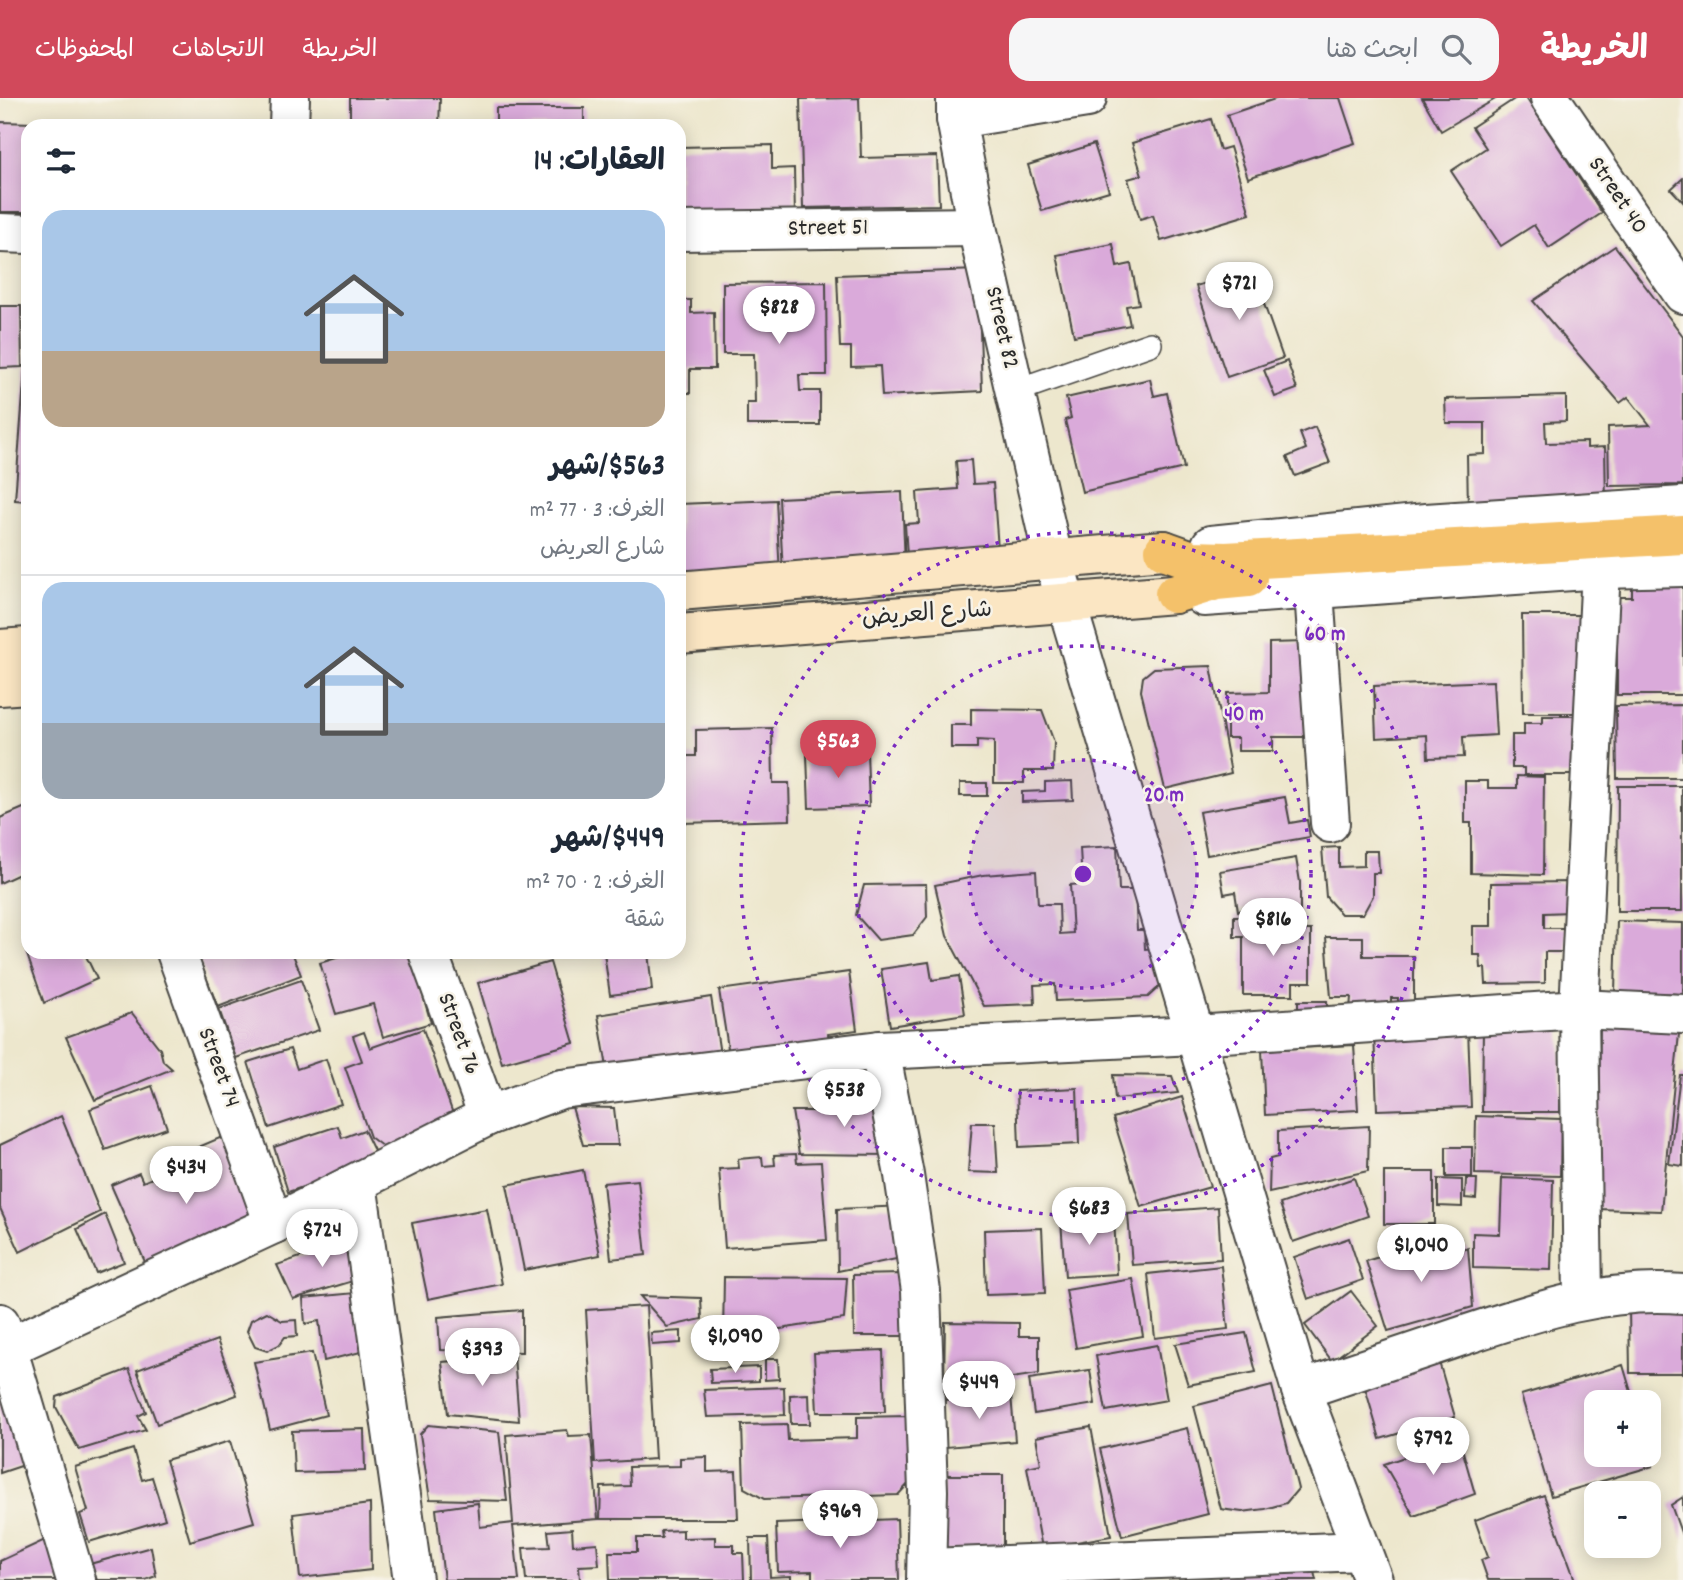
<!DOCTYPE html>
<html lang="ar">
<head>
<meta charset="utf-8">
<style>
  body { margin:0; font-family:Dekko,"Playpen Sans Arabic",sans-serif; background:#f6f6f7; color:#1f2937; direction:rtl; height:100vh; display:flex; flex-direction:column; font-size:26px; white-space:nowrap }
  * { box-sizing:border-box; margin:0 }
  p { font-size:23px; color:#747a83 }
  .icon { flex:none; width:38px; height:38px; fill:none; stroke:currentColor; stroke-width:2; stroke-linecap:round; stroke-linejoin:round }
  .map { position:relative; flex:1; overflow:hidden; direction:ltr }
  .drawer { position:absolute; left:21px; top:21px; width:665px; height:840px; display:flex; flex-direction:column; background:#fff; border-radius:21px; box-shadow:0 4px 18px #0003; direction:rtl }
  .drawer>* { flex:none }
  .controls { position:absolute; left:1584px; top:1292px; display:grid; gap:14px }
  .controls a { display:grid; place-items:center; width:77px; height:77px; border-radius:14px; background:#fff; box-shadow:0 4px 18px #0003; font-size:35px }
  .price { position:absolute; translate:-50% -60px; padding:0 16px; border-radius:24px; background:#fff; color:#222; font-size:23px; line-height:46px; filter:drop-shadow(0 2px 4px #0008) }
  .price::after { content:''; position:absolute; left:50%; top:42px; width:21px; height:16px; margin-left:-10px; background:inherit; clip-path:polygon(0 0,100% 0,50% 100%) }
  .price.current { background:#d1495b; color:#fff }
  ul { padding:0; list-style:none }
  li { display:grid; align-content:center; gap:14px; height:371px; padding:0 21px }
  li+li { border-top:2px solid #e0e1e3 }
  li span { display:grid; place-items:center; height:217px; border-radius:21px; color:#555 }
  li>.icon { margin-inline-start:auto }
  span .icon { width:126px; height:126px; fill:#fffc; stroke-width:1 }
  li b { font-size:30px }
  h2 { display:flex; justify-content:space-between; align-items:center; height:84px; padding:0 21px; font-size:30px }
  header { display:flex; align-items:center; gap:42px; box-sizing:border-box; height:98px; padding:0 35px; background:#d1495b; color:#fff }
  header strong { font-size:33px }
  nav { display:flex; gap:38px; margin-inline-start:auto; font-size:24px }
  .search { width:490px; height:63px; background:#f6f6f7; display:flex; align-items:center; gap:18px; box-sizing:border-box; padding:0 24px; border-radius:21px; color:#747a83; font-size:26px }
  .map>svg:first-child { display:block }
  .building { fill:#daaada }
  .lines { fill:none; stroke-linecap:round; stroke-linejoin:round }
  .service-casing { stroke:#484743; stroke-width:26 }
  .minor-casing { stroke:#484743; stroke-width:42 }
  .tertiary-casing { stroke:#484743; stroke-width:42 }
  .secondary-casing { stroke:#484743; stroke-width:42 }
  .motorway-casing { stroke:#484743; stroke-width:42 }
  .service { stroke:#fff; stroke-width:23 }
  .minor { stroke:#fff; stroke-width:38 }
  .tertiary { stroke:#fff; stroke-width:38 }
  .secondary { stroke:#fbe6c3; stroke-width:38 }
  .motorway { stroke:#f4c16a; stroke-width:38 }
  .ring { fill:none; stroke:#7b2cbf; stroke-width:3.5; stroke-dasharray:3.5 7 }
  .labels { text-anchor:middle; dominant-baseline:central; stroke-width:5; stroke-linejoin:round; paint-order:stroke }
  .street-label { font-size:24px; fill:#2b2b2b; stroke:#f7f3e8 }
  .centre { fill:#7b2cbf; stroke:#f7f3e8; stroke-width:3.5 }
  .ring-label { font-size:21px; text-anchor:middle; font-weight:bold; fill:#7b2cbf; stroke:#f7f3e8; stroke-width:5; stroke-linejoin:round; paint-order:stroke }
</style>
</head>
<body>
<header>
<strong>الخريطة</strong>
<div class="search"><svg class="icon" aria-label="search" viewBox="0 0 24 24"><circle cx="10" cy="10" r="6"/><path d="M15 15l6 6"/></svg>ابحث هنا</div>
<nav><a>الخريطة</a><a>الاتجاهات</a><a>المحفوظات</a></nav>
</header>
<div class="map">
<svg width="1683" height="1482" viewBox="0 0 1683 1482">
  <rect width="100%" height="100%" fill="#f7f3e8"/>
  <filter id="ink" filterUnits="userSpaceOnUse"><feTurbulence type="fractalNoise" baseFrequency=".0143" numOctaves="2"/><feDisplacementMap in="SourceGraphic" scale="14" xChannelSelector="R" yChannelSelector="G"/><feConvolveMatrix kernelMatrix="1 2 1 2 8 2 1 2 1" color-interpolation-filters="sRGB"/></filter>
  <filter id="wash" filterUnits="userSpaceOnUse"><feTurbulence type="fractalNoise" baseFrequency=".00686" numOctaves="4" result="noise"/><feDisplacementMap in="SourceGraphic" scale="28" xChannelSelector="R" yChannelSelector="G"/><feGaussianBlur stdDeviation="1.57" result="paint"/><feColorMatrix in="noise" values="0 0 0 0 0 0 0 0 0 0 0 0 0 0 0 0 0 1.4 0 .05"/><feComposite in="paint" operator="in"/></filter>
  <g filter="url(#wash)">
    <rect width="100%" height="100%" fill="#ede7cd"/>
    <g id="blocks">
      <!-- building -->
      <g class="building">
        <polygon points="350,0 440,0 439,28 350,28"/>
        <polygon points="859,0 861,60 937,58 939,107 803,110 800,1"/>
        <polygon points="1278,0 1340,0 1355,45 1248,80 1227,17"/>
        <polygon points="1422,0 1497,0 1441,33"/>
        <polygon points="1516,0 1526,0 1602,115 1549,150 1534,127 1501,148 1451,73 1486,50 1472,29"/>
        <rect x="496" y="10" width="88" height="18"/>
        <polygon points="1211,21 1220,52 1230,49 1250,116 1161,143 1153,117 1140,121 1128,81 1142,77 1132,45"/>
        <polygon points="0,24 68,26 28,28 28,114 0,114"/>
        <polygon points="1094,46 1109,93 1042,113 1028,67"/>
        <polygon points="772,47 772,71 794,70 795,120 679,123 679,49"/>
        <polygon points="1683,80 1683,104 1671,91"/>
        <polygon points="1113,146 1117,169 1131,166 1139,206 1126,208 1130,227 1074,238 1057,157"/>
        <polygon points="1615,148 1683,238 1683,387 1609,388 1608,329 1650,327 1628,299 1620,305 1533,203"/>
        <polygon points="1251,169 1283,260 1227,279 1196,188"/>
        <polygon points="978,172 982,293 882,298 880,268 851,269 851,249 840,249 837,177"/>
        <polygon points="826,184 827,277 799,277 800,293 820,293 820,327 747,327 747,305 755,305 754,256 723,256 723,185"/>
        <polygon points="679,202 691,202 691,215 714,214 715,271 690,271 690,295 679,295"/>
        <polygon points="0,208 21,208 22,269 0,270"/>
        <polygon points="26,257 28,257 28,403 15,402"/>
        <polygon points="1287,263 1297,291 1275,299 1264,272"/>
        <polygon points="1150,281 1154,298 1167,295 1184,370 1082,394 1065,322 1071,320 1066,300"/>
        <polygon points="1566,298 1566,323 1545,324 1546,345 1587,344 1587,350 1605,349 1606,407 1468,410 1467,357 1485,356 1485,325 1446,325 1445,301"/>
        <polygon points="1315,329 1330,365 1295,378 1287,359 1306,351 1300,335"/>
        <polygon points="971,362 973,386 993,385 998,451 907,458 905,426 919,425 917,394 958,391 956,363"/>
        <polygon points="902,394 905,468 783,475 779,400"/>
        <polygon points="776,402 780,477 679,482 679,406"/>
        <polygon points="1632,482 1683,482 1683,597 1617,597 1617,499 1632,499"/>
        <polygon points="1522,517 1587,517 1588,615 1523,615"/>
        <polygon points="1306,544 1322,639 1273,639 1273,653 1238,653 1238,640 1227,640 1227,595 1269,594 1269,545"/>
        <polygon points="1211,568 1231,675 1165,691 1141,593 1143,579 1154,570"/>
        <polygon points="1493,583 1496,637 1463,639 1464,659 1428,660 1427,637 1376,640 1374,588"/>
        <polygon points="1683,607 1683,680 1617,680 1616,608"/>
        <polygon points="971,611 1042,612 1054,644 1053,673 1024,673 1024,685 994,685 994,643 977,642 977,650 951,650 951,627 971,627"/>
        <polygon points="1543,618 1575,618 1575,677 1524,677 1524,670 1512,670 1512,637 1524,637 1524,625 1543,625"/>
        <polygon points="772,630 773,685 789,685 790,722 682,725 680,658 696,658 696,632"/>
        <polygon points="867,654 869,708 809,710 807,657"/>
        <polygon points="1517,678 1544,679 1543,777 1471,775 1471,725 1465,725 1465,683 1488,683 1488,690 1517,690"/>
        <polygon points="1072,683 1073,702 1022,704 1022,694 1045,693 1045,684"/>
        <rect x="960" y="685" width="27" height="13"/>
        <polygon points="1618,688 1682,688 1682,813 1617,813"/>
        <polygon points="1285,699 1290,725 1307,722 1310,739 1207,757 1199,714"/>
        <polygon points="28,708 28,772 0,785 0,720"/>
        <polygon points="1117,748 1119,792 1135,792 1137,832 1144,832 1145,851 1159,850 1161,887 1148,899 1056,903 1055,886 1034,887 1035,906 984,908 947,838 935,787 983,777 1036,773 1038,806 1059,806 1060,836 1073,835 1070,787 1082,786 1080,750"/>
        <polygon points="1339,749 1339,769 1364,768 1364,753 1378,753 1379,775 1373,775 1373,798 1363,816 1341,816 1326,799 1322,750"/>
        <polygon points="1296,760 1300,784 1300,823 1266,828 1258,809 1238,813 1235,794 1224,796 1220,773"/>
        <polygon points="1569,784 1570,814 1544,815 1544,830 1566,830 1566,854 1545,854 1545,885 1486,886 1485,870 1481,870 1480,857 1473,857 1473,828 1491,828 1491,785"/>
        <polygon points="926,786 927,819 913,837 878,842 856,817 864,787"/>
        <polygon points="1234,818 1257,818 1257,832 1311,832 1311,884 1293,884 1293,897 1243,897 1243,839 1234,839"/>
        <polygon points="1617,823 1683,825 1683,896 1615,894"/>
        <polygon points="1326,839 1363,839 1363,858 1414,858 1414,909 1398,909 1398,900 1391,900 1391,911 1350,911 1351,899 1331,899"/>
        <polygon points="28,850 28,854 84,854 97,881 44,905 25,851"/>
        <polygon points="203,854 292,854 301,877 218,909 197,856"/>
        <polygon points="356,854 410,854 431,925 383,939 373,906 336,916 320,865"/>
        <polygon points="648,854 652,892 610,897 604,855"/>
        <polygon points="550,864 574,945 502,965 478,885"/>
        <polygon points="929,864 932,882 959,878 965,916 890,928 881,871"/>
        <polygon points="849,874 857,932 828,936 830,950 730,963 719,892"/>
        <polygon points="301,882 319,932 236,960 219,911"/>
        <polygon points="711,899 720,956 608,975 598,917"/>
        <rect x="1298" y="903" width="29" height="13"/>
        <polygon points="132,915 160,951 163,963 172,971 95,1002 66,939"/>
        <polygon points="1600,925 1680,926 1661,1113 1597,1111"/>
        <polygon points="1483,930 1561,931 1560,1014 1482,1014"/>
        <polygon points="423,931 452,1013 443,1037 391,1055 370,1039 345,969 362,963 353,938 364,934 370,950"/>
        <polygon points="1468,931 1471,1009 1377,1012 1374,934"/>
        <polygon points="1354,947 1358,1012 1265,1017 1262,952"/>
        <polygon points="290,951 297,971 326,961 341,1006 269,1030 248,964"/>
        <polygon points="1113,977 1172,978 1178,995 1115,1001"/>
        <polygon points="1680,977 1683,977 1683,1068 1669,1066"/>
        <polygon points="152,988 167,1030 105,1052 90,1011"/>
        <polygon points="1077,990 1079,1046 1019,1049 1017,993"/>
        <polygon points="880,997 889,1057 799,1056 792,1013 841,1013 840,999"/>
        <polygon points="1182,999 1210,1089 1141,1109 1113,1020"/>
        <polygon points="572,1009 614,1010 618,1047 583,1047"/>
        <polygon points="61,1018 100,1114 20,1154 0,1110 0,1047"/>
        <polygon points="1476,1018 1561,1021 1560,1078 1475,1076"/>
        <polygon points="972,1025 995,1025 998,1075 968,1074"/>
        <polygon points="338,1028 342,1040 364,1032 379,1063 288,1094 274,1049"/>
        <polygon points="1369,1028 1368,1073 1269,1095 1270,1061 1278,1059 1278,1033"/>
        <polygon points="222,1039 260,1125 149,1173 111,1087 139,1075 143,1084 198,1061 194,1051"/>
        <rect x="1446" y="1049" width="26" height="30"/>
        <polygon points="796,1056 797,1065 821,1064 827,1142 725,1150 719,1071 739,1070 738,1061 762,1059 763,1068 775,1067 774,1057"/>
        <polygon points="583,1072 600,1157 524,1172 507,1087"/>
        <rect x="1384" y="1074" width="50" height="52"/>
        <polygon points="1354,1080 1368,1118 1293,1144 1280,1106"/>
        <polygon points="1502,1080 1553,1082 1551,1172 1473,1170 1473,1135 1500,1136"/>
        <polygon points="1438,1081 1462,1082 1462,1109 1438,1108"/>
        <polygon points="1466,1081 1477,1081 1476,1101 1465,1100"/>
        <polygon points="638,1082 646,1157 611,1161 603,1085"/>
        <polygon points="904,1108 906,1159 838,1173 837,1111"/>
        <polygon points="1218,1109 1221,1161 1132,1167 1128,1116"/>
        <polygon points="487,1111 502,1186 428,1201 412,1125"/>
        <polygon points="105,1116 124,1164 96,1175 77,1131"/>
        <polygon points="1114,1120 1117,1176 1065,1179 1061,1122"/>
        <polygon points="1042,1130 1045,1195 986,1197 984,1132"/>
        <polygon points="355,1140 363,1180 293,1201 277,1167"/>
        <polygon points="1349,1140 1363,1182 1308,1201 1294,1159"/>
        <polygon points="1438,1141 1443,1157 1468,1150 1473,1209 1388,1233 1366,1163"/>
        <polygon points="1221,1168 1228,1231 1155,1240 1148,1176"/>
        <polygon points="902,1176 903,1238 854,1238 853,1177"/>
        <polygon points="724,1179 847,1180 844,1221 723,1240"/>
        <polygon points="1133,1181 1143,1238 1076,1250 1066,1192"/>
        <polygon points="1351,1193 1378,1228 1332,1263 1305,1227"/>
        <polygon points="366,1194 369,1252 324,1263 319,1223 305,1226 303,1200"/>
        <polygon points="640,1198 701,1200 702,1221 667,1229"/>
        <polygon points="646,1208 655,1361 595,1365 586,1212"/>
        <polygon points="1629,1209 1683,1209 1683,1275 1630,1275"/>
        <polygon points="522,1212 522,1254 440,1252 438,1219"/>
        <polygon points="267,1214 282,1223 296,1222 297,1238 285,1239 279,1247 267,1253 255,1249 247,1233 251,1222"/>
        <polygon points="945,1224 1019,1225 1019,1238 1039,1238 1039,1276 944,1290"/>
        <polygon points="681,1233 681,1245 652,1247 651,1235"/>
        <polygon points="1246,1235 1256,1274 1188,1287 1175,1246"/>
        <polygon points="217,1242 237,1297 157,1326 137,1272"/>
        <polygon points="1157,1247 1167,1302 1106,1313 1096,1258"/>
        <polygon points="883,1252 885,1314 817,1314 814,1255"/>
        <polygon points="312,1255 326,1317 270,1332 254,1264"/>
        <polygon points="1437,1257 1455,1319 1380,1341 1362,1279"/>
        <polygon points="514,1258 519,1323 448,1316 442,1264"/>
        <polygon points="765,1261 778,1261 779,1281 765,1282"/>
        <polygon points="1623,1267 1634,1304 1596,1304 1596,1356 1649,1356 1653,1368 1551,1398 1521,1297"/>
        <polygon points="759,1269 759,1283 711,1285 710,1271"/>
        <polygon points="129,1271 146,1314 138,1318 146,1332 79,1352 56,1309 57,1299"/>
        <polygon points="1090,1272 1095,1306 1034,1316 1029,1281"/>
        <polygon points="1272,1288 1298,1391 1286,1405 1265,1411 1242,1414 1221,1411 1194,1308"/>
        <polygon points="784,1289 785,1317 707,1319 704,1292"/>
        <polygon points="0,1291 39,1362 0,1375"/>
        <polygon points="809,1296 810,1326 791,1326 790,1297"/>
        <polygon points="1011,1297 1015,1343 946,1349 943,1302"/>
        <polygon points="908,1318 911,1383 898,1397 764,1401 744,1390 742,1327 787,1326 788,1342 857,1340 857,1319"/>
        <polygon points="428,1327 499,1334 507,1403 430,1401 420,1336"/>
        <polygon points="1091,1329 1111,1438 1042,1450 1027,1369 1041,1366 1036,1339"/>
        <polygon points="1187,1330 1208,1416 1122,1438 1100,1351"/>
        <polygon points="364,1331 365,1373 294,1375 292,1333"/>
        <polygon points="567,1332 569,1338 591,1337 598,1421 513,1428 519,1482 444,1482 436,1411 478,1405 480,1429 513,1425 506,1337"/>
        <polygon points="1459,1340 1475,1396 1414,1418 1384,1366"/>
        <polygon points="230,1343 254,1424 190,1443 166,1362"/>
        <polygon points="133,1351 142,1382 152,1379 165,1421 89,1444 80,1416 88,1413 75,1369"/>
        <polygon points="707,1359 707,1374 736,1373 738,1421 600,1421 601,1389 630,1388 629,1369 680,1368 680,1360"/>
        <rect x="943" y="1377" width="60" height="76"/>
        <polygon points="1544,1397 1575,1482 1488,1482 1481,1462 1488,1459 1475,1422"/>
        <polygon points="1683,1399 1683,1440 1671,1407"/>
        <polygon points="370,1406 371,1472 300,1480 293,1416"/>
        <polygon points="897,1421 899,1482 812,1482 812,1473 778,1474 776,1426"/>
        <polygon points="572,1431 573,1447 597,1445 599,1467 579,1468 580,1482 526,1482 523,1450 550,1449 548,1433"/>
        <polygon points="683,1432 683,1440 715,1439 715,1447 734,1447 734,1455 743,1455 744,1482 610,1482 609,1454 637,1454 637,1440 662,1440 661,1433"/>
        <polygon points="750,1440 768,1440 770,1479 791,1478 791,1482 751,1482"/>
        <polygon points="47,1441 62,1482 0,1482 0,1463"/>
        <polygon points="151,1449 156,1478 145,1482 97,1482 90,1466"/>
        <polygon points="1311,1462 1316,1482 1220,1482 1219,1473"/>
      </g>
    </g>
  </g>
  <g filter="url(#ink)">
    <use href="#blocks" fill-opacity="0" stroke="#484743" stroke-width="2"/>
    <g class="lines">
      <!-- service casing -->
      <g class="service-casing">
        <polyline id="service" points="1015,293 1150,246"/>
      </g>
      <!-- minor casing -->
      <g class="minor-casing">
        <g id="minor">
          <polyline points="956,0 956,21 977,129 1053,460 1301,1292 1373,1482"/>
          <polyline points="1550,0 1683,196"/>
          <polyline points="956,21 1087,0"/>
          <polyline points="289,28 290,0"/>
          <polyline points="679,133 977,129"/>
          <polyline points="0,135 28,136"/>
          <polyline points="1314,493 1330,725"/>
          <polyline points="176,854 274,1126"/>
          <polyline points="428,854 488,1018"/>
          <polyline points="880,952 904,1077 921,1193 928,1393 926,1482"/>
          <polyline points="357,1085 413,1482"/>
          <polyline points="1583,1202 1579,911 1601,471"/>
          <polyline points="0,1225 76,1482"/>
          <polyline points="0,1253 274,1126 488,1018 561,991 880,952 1195,937 1579,911 1683,916"/>
          <path d="M1301,1292C1351,1275 1402,1258 1453,1241C1528,1216 1603,1189 1683,1196"/>
          <polyline points="928,1470 1362,1453"/>
        </g>
      </g>
      <!-- tertiary casing -->
      <g class="tertiary-casing">
        <g id="tertiary">
          <polyline points="1211,447 1426,425 1683,408"/>
          <polyline points="1204,499 1601,471 1683,469"/>
        </g>
      </g>
      <!-- secondary casing -->
      <g class="secondary-casing">
        <g id="secondary">
          <polyline points="679,493 1164,452"/>
          <polyline points="679,536 1174,496"/>
          <polyline points="0,551 28,549"/>
          <polyline points="0,588 28,586"/>
        </g>
      </g>
      <!-- motorway casing -->
      <g class="motorway-casing">
        <g id="motorway">
          <polyline points="1164,452 1192,462 1226,463 1683,437"/>
          <polyline points="1174,496 1216,483 1248,480"/>
        </g>
      </g>
      <!-- service -->
      <use href="#service" class="service"/>
      <!-- minor -->
      <use href="#minor" class="minor"/>
      <!-- tertiary -->
      <use href="#tertiary" class="tertiary"/>
      <!-- secondary -->
      <use href="#secondary" class="secondary"/>
      <!-- motorway -->
      <use href="#motorway" class="motorway"/>
    </g>
  </g>
  <!-- distance rings -->
  <circle cx="1083" cy="776" r="114" fill="#7b2cbf" fill-opacity=".12"/>
  <g class="ring">
    <circle cx="1083" cy="776" r="114"/>
    <circle cx="1083" cy="776" r="228"/>
    <circle cx="1083" cy="776" r="342"/>
  </g>
  <g class="labels">
    <!-- street labels -->
    <g class="street-label">
      <text transform="translate(1617 98) rotate(56)">Street 40</text>
      <text transform="translate(828 131) rotate(-1)">Street 51</text>
      <text transform="translate(1001 230) rotate(77)">Street 82</text>
      <text transform="translate(927 517) rotate(-4)">شارع العريض</text>
      <text transform="translate(458 936) rotate(70)">Street 76</text>
      <text transform="translate(218 970) rotate(70)">Street 74</text>
    </g>
  </g>
  <circle cx="1083" cy="776" r="10" class="centre"/>
  <g class="ring-label">
    <text x="1325" y="542">60 m</text>
    <text x="1244" y="622">40 m</text>
    <text x="1164" y="703">20 m</text>
  </g>
</svg>
<div class="controls">
<a>+</a>
<a>−</a>
</div>
<b class="price" style="left:1239px;top:224px">$721</b>
<b class="price" style="left:779px;top:248px">$828</b>
<b class="price current" style="left:838px;top:682px">$563</b>
<b class="price" style="left:1273px;top:860px">$816</b>
<b class="price" style="left:844px;top:1031px">$538</b>
<b class="price" style="left:186px;top:1108px">$434</b>
<b class="price" style="left:1089px;top:1149px">$683</b>
<b class="price" style="left:322px;top:1171px">$724</b>
<b class="price" style="left:1421px;top:1186px">$1,040</b>
<b class="price" style="left:735px;top:1277px">$1,090</b>
<b class="price" style="left:482px;top:1290px">$393</b>
<b class="price" style="left:979px;top:1323px">$449</b>
<b class="price" style="left:1433px;top:1379px">$792</b>
<b class="price" style="left:840px;top:1452px">$969</b>
<section class="drawer">
<h2>العقارات: 14<svg class="icon" aria-label="filters" viewBox="0 0 24 24"><path d="M4 7h16M4 17h16"/><circle cx="9" cy="7" r="2"/><circle cx="15" cy="17" r="2"/></svg></h2>
<ul>
<li><span style="background:linear-gradient(#a9c7e8 65%,#b9a48a 0)"><svg class="icon" aria-label="home" viewBox="0 0 24 24"><path d="M3 11l9-7 9 7M6 9v11h12V9"/></svg></span><div><b>$563/شهر</b><p>الغرف: 3 · 77 m²</p><p>شارع العريض</p></div></li>
<li><span style="background:linear-gradient(#a9c7e8 65%,#9aa5b1 0)"><svg class="icon" aria-label="home" viewBox="0 0 24 24"><path d="M3 11l9-7 9 7M6 9v11h12V9"/></svg></span><div><b>$449/شهر</b><p>الغرف: 2 · 70 m²</p><p>شقة</p></div></li>
</ul>
</section>
</div>
</body>
</html>
